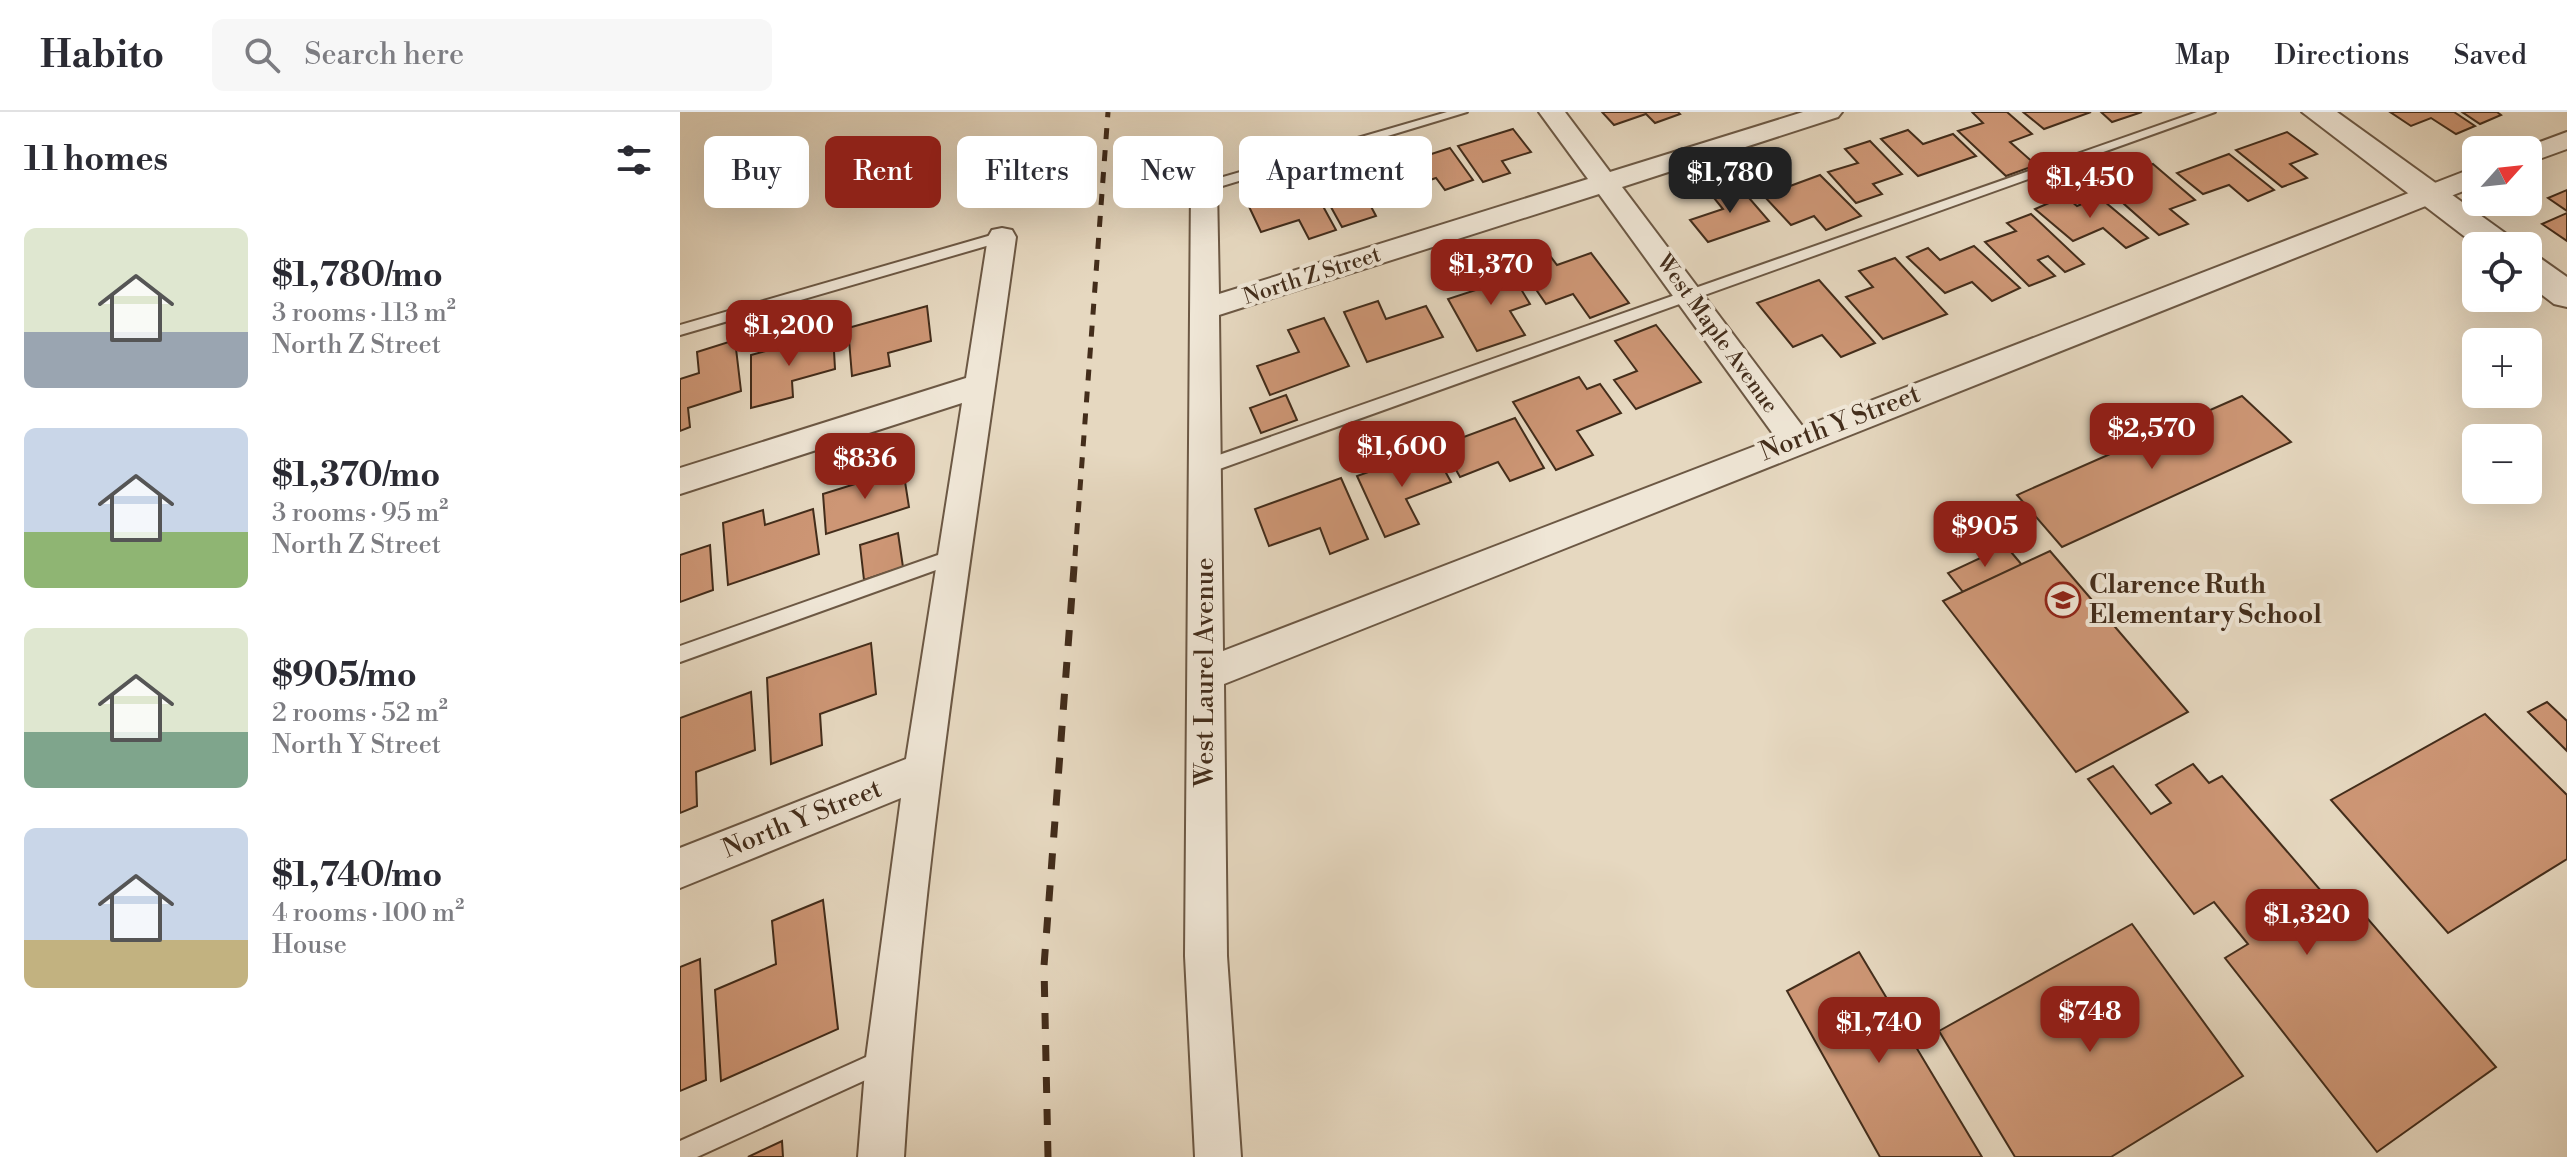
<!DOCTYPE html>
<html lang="en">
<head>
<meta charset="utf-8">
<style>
  body { margin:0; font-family:"Libre Bodoni",serif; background:#f7f7f7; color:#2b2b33; height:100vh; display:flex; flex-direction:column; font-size:30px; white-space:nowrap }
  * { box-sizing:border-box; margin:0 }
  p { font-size:26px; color:#7c7c81 }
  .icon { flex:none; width:44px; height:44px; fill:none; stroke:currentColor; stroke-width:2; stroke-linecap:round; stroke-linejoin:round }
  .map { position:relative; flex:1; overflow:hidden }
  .panel { display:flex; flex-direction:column; background:#fff; width:680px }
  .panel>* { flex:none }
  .banner { position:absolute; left:24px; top:24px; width:760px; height:72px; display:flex; gap:16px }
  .needle { width:52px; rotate:63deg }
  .tools { position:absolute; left:1782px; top:24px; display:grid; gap:16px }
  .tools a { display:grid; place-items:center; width:80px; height:80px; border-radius:12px; background:#fff; box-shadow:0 8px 32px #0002; font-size:40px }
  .price { position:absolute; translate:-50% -68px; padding:0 18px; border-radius:16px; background:#8f2418; color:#fff; font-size:26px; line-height:52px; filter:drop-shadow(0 2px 4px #0008) }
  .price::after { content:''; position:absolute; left:50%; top:48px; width:24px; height:18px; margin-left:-12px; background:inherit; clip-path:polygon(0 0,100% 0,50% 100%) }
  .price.active { background:#222; color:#fff }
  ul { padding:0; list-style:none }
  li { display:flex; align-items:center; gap:24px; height:200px; padding:0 24px }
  li span { display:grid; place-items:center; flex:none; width:224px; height:160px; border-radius:12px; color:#555 }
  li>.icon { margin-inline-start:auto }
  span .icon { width:96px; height:96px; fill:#fffc; stroke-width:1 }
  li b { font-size:34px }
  h2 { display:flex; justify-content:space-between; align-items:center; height:96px; padding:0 24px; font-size:34px }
  .tag { padding:0 28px; border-radius:12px; background:#fff; box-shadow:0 8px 32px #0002; font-size:28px; line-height:72px }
  .tag.active { background:#8f2418; color:#fff }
  header { display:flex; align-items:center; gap:48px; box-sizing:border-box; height:112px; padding:0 40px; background:#fff; border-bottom:2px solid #e1e1e2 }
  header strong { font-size:38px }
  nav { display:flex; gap:44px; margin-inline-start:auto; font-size:28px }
  .search { width:560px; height:72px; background:#f7f7f7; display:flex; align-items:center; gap:20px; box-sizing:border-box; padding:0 28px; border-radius:12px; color:#7c7c81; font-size:30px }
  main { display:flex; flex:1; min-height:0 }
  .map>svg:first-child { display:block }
  .building { fill:#cd9675; stroke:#432d1b; stroke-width:2 }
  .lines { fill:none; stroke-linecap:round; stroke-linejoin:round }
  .service-casing { stroke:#6c5844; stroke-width:4 }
  .minor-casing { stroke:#6c5844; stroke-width:4 }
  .tertiary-casing { stroke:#6c5844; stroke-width:4 }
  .service { fill:#efe6d6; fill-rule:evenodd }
  .minor { fill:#efe6d6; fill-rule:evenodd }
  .tertiary { fill:#efe6d6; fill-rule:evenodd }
  .rail-far1 { stroke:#432d1b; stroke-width:5; stroke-dasharray:11 11; stroke-linecap:butt }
  .rail { stroke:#432d1b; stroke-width:7; stroke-dasharray:16 16; stroke-linecap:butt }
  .labels { text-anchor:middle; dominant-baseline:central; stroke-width:8; stroke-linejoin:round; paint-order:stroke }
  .far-street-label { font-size:22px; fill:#432d1b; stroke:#efe6d6 }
  .street-label { font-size:26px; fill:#432d1b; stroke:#efe6d6 }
  .poi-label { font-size:26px; font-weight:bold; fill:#432d1b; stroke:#efe6d6; text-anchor:start }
</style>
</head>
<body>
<header>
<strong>Habito</strong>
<div class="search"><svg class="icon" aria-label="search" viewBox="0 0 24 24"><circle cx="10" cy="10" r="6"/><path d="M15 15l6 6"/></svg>Search here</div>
<nav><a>Map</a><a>Directions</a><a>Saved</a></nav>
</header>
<main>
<section class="panel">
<h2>11 homes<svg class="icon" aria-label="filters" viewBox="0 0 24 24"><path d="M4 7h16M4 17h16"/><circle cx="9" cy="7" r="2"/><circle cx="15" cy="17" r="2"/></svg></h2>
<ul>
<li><span style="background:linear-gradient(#dfe7d0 65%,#9aa5b1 0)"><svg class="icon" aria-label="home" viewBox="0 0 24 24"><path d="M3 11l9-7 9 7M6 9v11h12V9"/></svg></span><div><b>$1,780/mo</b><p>3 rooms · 113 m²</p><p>North Z Street</p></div></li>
<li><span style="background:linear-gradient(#c9d6e8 65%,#8fb573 0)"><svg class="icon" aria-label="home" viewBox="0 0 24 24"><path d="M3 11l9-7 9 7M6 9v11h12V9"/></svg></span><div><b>$1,370/mo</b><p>3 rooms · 95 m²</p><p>North Z Street</p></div></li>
<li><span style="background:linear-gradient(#dfe7d0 65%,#7fa58c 0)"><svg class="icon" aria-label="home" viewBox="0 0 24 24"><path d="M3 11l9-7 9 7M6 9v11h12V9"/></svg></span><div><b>$905/mo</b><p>2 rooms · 52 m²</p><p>North Y Street</p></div></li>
<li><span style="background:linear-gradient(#c9d6e8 70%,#c2b280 0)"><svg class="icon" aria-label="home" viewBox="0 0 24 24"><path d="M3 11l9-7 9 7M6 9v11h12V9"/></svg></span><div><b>$1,740/mo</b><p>4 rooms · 100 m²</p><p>House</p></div></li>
</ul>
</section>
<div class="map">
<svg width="1887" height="1045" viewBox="0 0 1887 1045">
  <rect width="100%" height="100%" fill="#e6d8c0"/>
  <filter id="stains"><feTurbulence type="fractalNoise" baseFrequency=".0025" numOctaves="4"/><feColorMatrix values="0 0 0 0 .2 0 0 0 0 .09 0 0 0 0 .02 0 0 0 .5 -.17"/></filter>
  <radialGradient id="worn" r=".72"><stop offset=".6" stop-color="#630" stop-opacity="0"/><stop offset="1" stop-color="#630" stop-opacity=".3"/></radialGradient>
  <!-- building -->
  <g class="building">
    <polygon points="922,0 998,0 1000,2 975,11 966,2 934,13"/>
    <polygon points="1292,0 1327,0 1352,22 1330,30 1356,53 1326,64 1278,19 1303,11"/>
    <polygon points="1343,0 1411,0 1364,17"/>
    <polygon points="1421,0 1462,0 1432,10"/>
    <polygon points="1710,0 1774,0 1795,14 1776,22 1751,6 1731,14"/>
    <polygon points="1782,0 1817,0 1821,3 1800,12"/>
    <polygon points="833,17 851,40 822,49 830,61 803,70 778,34"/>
    <polygon points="1228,18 1243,32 1273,22 1296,44 1238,64 1201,27"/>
    <polygon points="1607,20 1637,42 1610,52 1627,66 1602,75 1556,38"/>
    <polygon points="1190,29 1222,62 1193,72 1202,82 1176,91 1148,60 1178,51 1165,37"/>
    <polygon points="692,33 719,77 687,87 696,104 662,115 641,77 657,72 643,47"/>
    <polygon points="770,36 793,68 765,78 756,66 729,75 714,54"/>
    <polygon points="1549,42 1594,78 1568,89 1549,73 1523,82 1497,61"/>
    <polygon points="1473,52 1515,88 1490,97 1508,112 1479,123 1434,83 1462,73 1447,61"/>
    <polygon points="1096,60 1110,74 1140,63 1181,104 1146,118 1134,104 1111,113 1070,69"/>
    <polygon points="627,65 656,118 629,127 619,108 581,120 564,84"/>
    <polygon points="1057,72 1089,109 1028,130 1010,108 1043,97 1030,81"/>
    <polygon points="1887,78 1887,99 1868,86"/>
    <polygon points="1385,84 1397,94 1419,85 1468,126 1446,136 1423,116 1393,129 1355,97"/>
    <polygon points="1887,101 1887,129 1862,112"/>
    <polygon points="1351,102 1404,152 1385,160 1368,144 1358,148 1375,164 1349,174 1305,130 1336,119 1327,111"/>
    <polygon points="862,133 877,153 911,141 949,191 910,206 893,182 866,192 833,144"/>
    <polygon points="1294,134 1340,176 1312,189 1292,170 1265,181 1227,145 1248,136 1260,148"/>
    <polygon points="1215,146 1267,202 1203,227 1166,185 1193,175 1179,159"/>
    <polygon points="824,149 850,192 830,199 845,223 797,239 768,187 799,177 789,160"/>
    <polygon points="1139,168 1195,231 1161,245 1142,223 1113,235 1077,191"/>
    <polygon points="698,189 706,207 746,194 763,225 687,250 664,200"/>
    <polygon points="247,194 251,229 208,241 210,254 172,264 168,216"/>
    <polygon points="644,206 669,254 590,283 577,254 619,240 608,218"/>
    <polygon points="976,213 1021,270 956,297 934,268 957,259 935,229"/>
    <polygon points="153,221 155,257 112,269 113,285 71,296 71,243"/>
    <polygon points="55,228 61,279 8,296 10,315 0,319 0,267 19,261 17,240"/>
    <polygon points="899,265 907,277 920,272 941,301 897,319 913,343 876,358 833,290"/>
    <polygon points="606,283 617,308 581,321 570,296"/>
    <polygon points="1562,284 1611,330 1382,435 1337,383"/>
    <polygon points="835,306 864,356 830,369 818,350 780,365 762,333"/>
    <polygon points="753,337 771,370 726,387 739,412 705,425 677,364"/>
    <polygon points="223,357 229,395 146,422 143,382"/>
    <polygon points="661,366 688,427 650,442 640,416 589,434 575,397"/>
    <polygon points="133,397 139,442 48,473 43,411 83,398 85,413"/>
    <polygon points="218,421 223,455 184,468 180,433"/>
    <polygon points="30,433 33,478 0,490 0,443"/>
    <polygon points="1326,434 1342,453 1283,480 1268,461"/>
    <polygon points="1370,439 1508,600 1396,660 1263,489"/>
    <polygon points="191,531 196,582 140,602 142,633 91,652 87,566"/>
    <polygon points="71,580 75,638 16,660 17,694 0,701 0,606"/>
    <polygon points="1867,590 1887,609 1887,639 1848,600"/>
    <polygon points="1805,602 1887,683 1887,747 1768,821 1651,688"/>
    <polygon points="1513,652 1529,671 1542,664 1660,801 1675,792 1816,955 1697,1040 1545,846 1568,832 1534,790 1514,802 1408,667 1433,654 1471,702 1491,691 1476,673"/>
    <polygon points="143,788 158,917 41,969 35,878 96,852 92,809"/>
    <polygon points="1452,812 1563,964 1431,1045 1335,1045 1259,919"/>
    <polygon points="1179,840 1302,1045 1200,1045 1107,879"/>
    <polygon points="20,847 26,968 0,979 0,855"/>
    <polygon points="102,1029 103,1045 68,1045"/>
  </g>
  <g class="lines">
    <!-- service casing -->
    <g class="service-casing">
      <g id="service">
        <polygon points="767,0 787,0 529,78 519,78 517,75 519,72"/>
        <polygon points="1517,0 1535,0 531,360 519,360 517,355 519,350"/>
        <polygon points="322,120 327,122 327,128 0,223 0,213"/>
        <polygon points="275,437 281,439 284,444 281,449 0,550 0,534"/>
        <polygon points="206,936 214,939 217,947 214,955 17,1045 0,1045 0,1029"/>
      </g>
    </g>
    <!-- minor casing -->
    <g class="minor-casing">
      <g id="minor">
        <path d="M859,0H885L930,60L1123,0H1162L1158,5L942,75L1123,315L1796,55V74L544,572L547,844L561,1045H515L505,844L511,75L514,69H534L537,75L539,182L908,67ZM919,82L1096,326L543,539L539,203Z"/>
        <polygon points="1887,20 1887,37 1848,51 1848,38 1838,38"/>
        <path d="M322,116L332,118L336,125C294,431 243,737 224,1045H178L186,946L221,686L0,776V736L226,647L282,291L0,382V356L286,266L308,125L312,118Z"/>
      </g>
    </g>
    <!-- tertiary casing -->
    <g class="tertiary-casing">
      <g id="tertiary">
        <polygon points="1622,0 1657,0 1832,126 1837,134 1797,134"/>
        <polygon points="1848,142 1860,146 1887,165 1887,195 1874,192 1848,172"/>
      </g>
    </g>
    <!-- service -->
    <use href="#service" class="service"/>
    <!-- minor -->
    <use href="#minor" class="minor"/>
    <!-- tertiary -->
    <use href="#tertiary" class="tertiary"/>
    <!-- rail-far1 -->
    <polyline class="rail-far1" points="395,444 428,0"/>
    <!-- rail -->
    <polyline class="rail" points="368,1045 364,854 395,442"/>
  </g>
  <!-- icons -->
  <defs>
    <g id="school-ring" transform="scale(1.8)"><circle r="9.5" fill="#efe6d6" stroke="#8f2418" stroke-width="1.5"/><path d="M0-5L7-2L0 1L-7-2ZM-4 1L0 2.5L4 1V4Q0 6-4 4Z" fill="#8f2418"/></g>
  </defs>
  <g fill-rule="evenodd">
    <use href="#school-ring" x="1383" y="488"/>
  </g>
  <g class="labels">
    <!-- far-street labels -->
    <g class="far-street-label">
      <text transform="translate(632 164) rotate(-18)">North Z Street</text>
      <text transform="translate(1037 222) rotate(54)">West Maple Avenue</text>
    </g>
    <!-- street labels -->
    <g class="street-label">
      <text transform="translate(1160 311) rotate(-21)">North Y Street</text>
      <text transform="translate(525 560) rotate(-90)">West Laurel Avenue</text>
      <text transform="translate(122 707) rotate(-22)">North Y Street</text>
    </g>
    <!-- poi labels -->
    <g class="poi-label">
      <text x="1409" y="473">Clarence Ruth<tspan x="1409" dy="30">Elementary School</tspan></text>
    </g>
  </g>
  <rect width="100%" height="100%" filter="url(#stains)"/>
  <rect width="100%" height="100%" fill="url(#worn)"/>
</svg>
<div class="tools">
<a><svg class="needle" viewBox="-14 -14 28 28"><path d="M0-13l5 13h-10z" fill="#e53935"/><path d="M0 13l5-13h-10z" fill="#7c7c81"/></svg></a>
<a><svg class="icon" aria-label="locate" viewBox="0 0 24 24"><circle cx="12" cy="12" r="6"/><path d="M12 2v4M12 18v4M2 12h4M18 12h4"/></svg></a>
<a>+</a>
<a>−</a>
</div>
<b class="price active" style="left:1050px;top:103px">$1,780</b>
<b class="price" style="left:1410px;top:108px">$1,450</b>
<b class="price" style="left:811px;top:195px">$1,370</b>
<b class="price" style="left:109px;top:256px">$1,200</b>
<b class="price" style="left:1472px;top:359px">$2,570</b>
<b class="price" style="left:722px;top:377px">$1,600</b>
<b class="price" style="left:185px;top:389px">$836</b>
<b class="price" style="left:1305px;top:457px">$905</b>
<b class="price" style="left:1627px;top:845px">$1,320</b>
<b class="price" style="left:1410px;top:942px">$748</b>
<b class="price" style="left:1199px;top:953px">$1,740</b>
<div class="banner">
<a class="tag">Buy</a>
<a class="tag active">Rent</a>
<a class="tag">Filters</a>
<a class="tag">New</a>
<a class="tag">Apartment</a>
</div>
</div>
</main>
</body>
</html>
